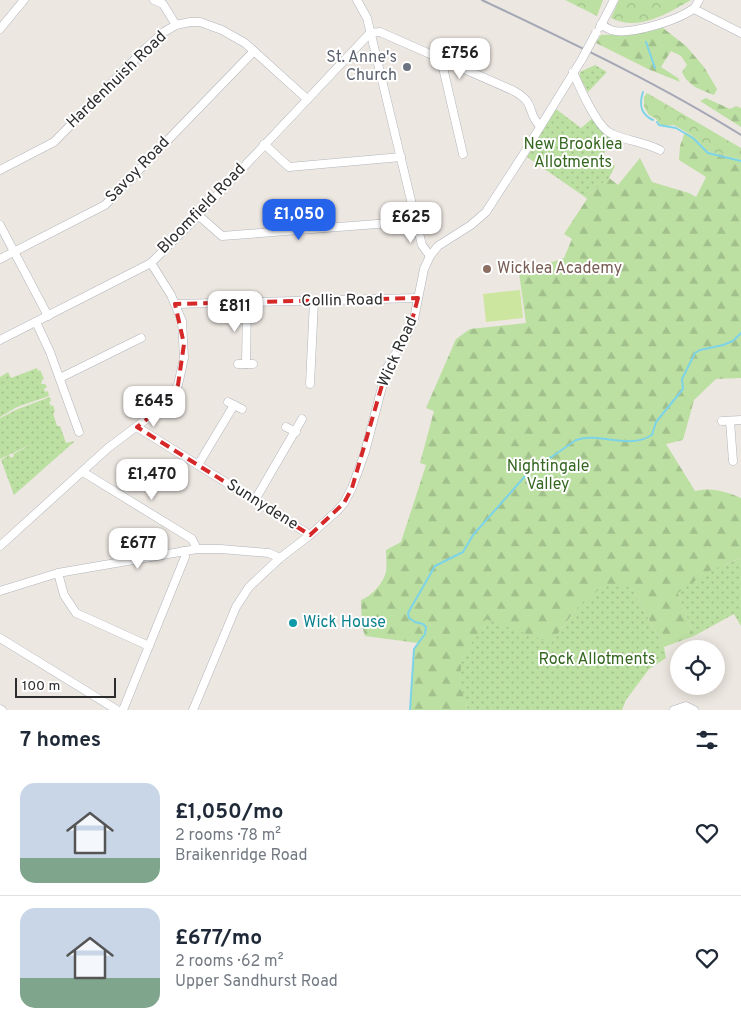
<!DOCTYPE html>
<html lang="en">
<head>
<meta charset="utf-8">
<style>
  body { margin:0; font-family:Overpass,sans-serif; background:#f2f2f3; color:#1f2937; height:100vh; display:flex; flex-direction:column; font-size:19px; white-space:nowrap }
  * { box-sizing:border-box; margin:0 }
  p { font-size:16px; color:#747a83 }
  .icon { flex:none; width:28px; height:28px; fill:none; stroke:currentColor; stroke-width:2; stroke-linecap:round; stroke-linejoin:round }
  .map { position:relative; height:710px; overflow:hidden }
  .panel { display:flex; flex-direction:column; background:#fff; flex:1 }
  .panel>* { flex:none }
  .buttons { position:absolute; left:670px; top:640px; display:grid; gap:10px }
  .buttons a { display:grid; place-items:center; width:55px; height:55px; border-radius:50%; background:#fff; box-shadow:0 2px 12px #0003; font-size:25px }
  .scale { position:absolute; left:15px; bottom:12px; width:101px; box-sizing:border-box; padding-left:5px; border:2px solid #2d2d2d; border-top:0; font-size:14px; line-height:18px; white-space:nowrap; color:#2d2d2d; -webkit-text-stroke:4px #fff; paint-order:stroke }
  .price { position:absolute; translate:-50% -42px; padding:0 11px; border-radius:10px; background:#fff; color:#222; font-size:16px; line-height:32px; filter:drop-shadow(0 1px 2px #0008) }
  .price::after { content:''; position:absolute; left:50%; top:30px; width:15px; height:11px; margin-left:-8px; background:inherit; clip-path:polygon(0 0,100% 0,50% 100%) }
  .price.on { background:#2563eb; color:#fff }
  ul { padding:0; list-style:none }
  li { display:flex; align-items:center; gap:15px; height:125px; padding:0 20px }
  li+li { border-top:1px solid #e0e1e3 }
  li span { display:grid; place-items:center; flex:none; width:140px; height:100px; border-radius:15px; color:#555 }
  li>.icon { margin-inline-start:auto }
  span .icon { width:60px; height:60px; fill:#fffc; stroke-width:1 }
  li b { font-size:21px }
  h2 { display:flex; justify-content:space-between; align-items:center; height:60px; padding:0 20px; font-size:21px }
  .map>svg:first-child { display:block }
  .forest { fill:url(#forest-firs) }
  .park { fill:url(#park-crowns) }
  .garden { fill:url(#garden-dots) }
  .pitch { fill:#cde69f }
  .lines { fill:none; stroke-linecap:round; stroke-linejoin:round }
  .stream { stroke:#7dd3e7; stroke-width:2 }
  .minor-casing { stroke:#b1b4bc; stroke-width:9 }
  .minor { stroke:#fff; stroke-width:8 }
  .rail { stroke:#a4a8b6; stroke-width:2 }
  .minor-bridge-casing { stroke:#b1b4bc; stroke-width:9; stroke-linecap:butt }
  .minor-bridge { stroke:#fff; stroke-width:8 }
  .marked { fill:none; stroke:#d62828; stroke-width:4; stroke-dasharray:10 6; stroke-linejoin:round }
  .worship-dot { fill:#6b7280; stroke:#fff; stroke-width:2 }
  .education-dot { fill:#8d6e63; stroke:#fff; stroke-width:2 }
  .culture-dot { fill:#0f9aa8; stroke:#fff; stroke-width:2 }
  .labels { text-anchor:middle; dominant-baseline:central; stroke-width:4; stroke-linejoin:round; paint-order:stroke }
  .worship-label { font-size:16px; fill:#5b616d; stroke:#fff; text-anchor:end }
  .street-label { font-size:16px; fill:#2d2d2d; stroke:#fff }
  .park-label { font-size:16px; fill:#356721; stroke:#fff }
  .education-label { font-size:16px; fill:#785e54; stroke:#fff; text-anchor:start }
  .culture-label { font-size:16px; fill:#0d838f; stroke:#fff; text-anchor:start }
</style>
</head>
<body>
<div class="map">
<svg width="741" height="710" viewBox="0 0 741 710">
  <defs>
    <pattern id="forest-firs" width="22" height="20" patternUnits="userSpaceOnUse" patternTransform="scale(1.25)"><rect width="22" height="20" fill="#bcdfa2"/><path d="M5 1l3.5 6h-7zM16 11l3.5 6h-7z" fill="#a2c08c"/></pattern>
    <pattern id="park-crowns" width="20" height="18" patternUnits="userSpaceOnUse" patternTransform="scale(1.25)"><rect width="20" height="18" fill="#bcdfa2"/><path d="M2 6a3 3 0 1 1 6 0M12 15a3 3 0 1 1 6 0" fill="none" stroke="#a2c08c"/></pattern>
    <pattern id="garden-dots" width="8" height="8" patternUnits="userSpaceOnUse" patternTransform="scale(1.25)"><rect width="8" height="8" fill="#bcdfa2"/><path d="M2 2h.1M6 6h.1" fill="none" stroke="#a2c08c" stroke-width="1.8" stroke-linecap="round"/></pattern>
  </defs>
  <rect width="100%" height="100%" fill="#ede7e1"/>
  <!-- forest -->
  <g class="forest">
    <path d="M663,28L686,46L704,67L717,89L714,95C700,89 689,87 682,72L687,65L681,56L671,51L661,67L678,78L680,82L648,69L596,43L601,35L638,34Z"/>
    <polygon points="706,98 730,109 736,106 741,108 741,127 700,101"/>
    <path d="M685,132L695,137L707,151L741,159V378L716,379L694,400L683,440L666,444L695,491C712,487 725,491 741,498V558L726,564L678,593L694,636L664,647L631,587L577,608L551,643L474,641L462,660L466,705L468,710H410L414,649L418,643L365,636L362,626L361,600C372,596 383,583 386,572C387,565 386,557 386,550L401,542L426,465L420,463L434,411L426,408L456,339L470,329L526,323L519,273L564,258L572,239L564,234L587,199L585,197L609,178L618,185L640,158L652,182L689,193L696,197L706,177L679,160L680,146Z"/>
  </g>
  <!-- park -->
  <g class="park">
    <polygon points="565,0 603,0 597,16"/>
    <path d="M619,0H691C666,14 638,32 611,18Z"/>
    <polygon points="647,93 741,148 741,159 707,151 695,137 674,125 663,126 660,124 655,118 649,115 644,107 644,97"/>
  </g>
  <!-- garden -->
  <g class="garden">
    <polygon points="595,65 607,72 588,92 580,77 580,72"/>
    <polygon points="556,109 581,128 594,117 603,132 611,138 609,141 611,142 602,157 615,166 609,178 585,197 527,157"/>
    <polygon points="37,368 38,371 40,370 44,379 42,380 41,384 45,384 47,387 44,389 45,392 48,391 49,396 17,407 0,417 0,377 8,372 11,378"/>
    <polygon points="50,397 51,401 49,402 51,406 53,405 55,412 53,413 57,426 60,426 66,443 75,441 14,495 1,460 9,455 11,458 14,456 13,454 32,444 0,459 0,418 18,409"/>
    <polygon points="741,558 741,626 734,614 694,636 678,593 707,572"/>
    <polygon points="603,586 631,587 664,647 666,658 649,669 626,700 622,710 468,710 459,683 462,660 486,619 551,643 577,608"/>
  </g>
  <!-- pitch -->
  <polygon class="pitch" points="520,290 523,318 486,322 483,294"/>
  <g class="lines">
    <!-- stream -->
    <g class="stream">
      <polyline points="646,42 655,68"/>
      <path d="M643,92C639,104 640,114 653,120"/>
      <polyline points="657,122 659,125 676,128 693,138 708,153 741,161"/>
      <path d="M410,710L414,649L425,634L426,627L423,624L415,622L409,618L408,613L435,566L463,552L473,535L527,474L576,440C600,432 628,450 652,435L656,422L683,389L682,379L695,353L700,350L723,345L733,341L741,333"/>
    </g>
    <!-- minor casing -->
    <g class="minor-casing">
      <g id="minor">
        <polyline points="154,0 163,4 176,25"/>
        <polyline points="357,0 367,18 416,221 422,245 430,256"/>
        <polyline points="694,9 741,33"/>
        <path d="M601,24C604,26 608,29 611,30C629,36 678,20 693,9C696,7 697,3 699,0"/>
        <polyline points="600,27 614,0"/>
        <polyline points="0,29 24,0"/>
        <path d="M370,33L380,32L514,91C537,104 526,112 540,126"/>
        <polyline points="441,59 463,154"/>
        <path d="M573,72C580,88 597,128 612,134C628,141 644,142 660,150"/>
        <polyline points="264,144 289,167 401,157"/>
        <polyline points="0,170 54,142 146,48 164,32 176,25 190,22 200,22 222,30 245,43 307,99"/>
        <polyline points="198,215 222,236 416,221"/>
        <polyline points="0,225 48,316"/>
        <polyline points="0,259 105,205 254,51"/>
        <polyline points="175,304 418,298"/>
        <polyline points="36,322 50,352 79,432"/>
        <polyline points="0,340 151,263 189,225 370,33"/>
        <polyline points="238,364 253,364"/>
        <polyline points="246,364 247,303"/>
        <polyline points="60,378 141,338"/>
        <polyline points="310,384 314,301"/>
        <polyline points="228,402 242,409"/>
        <polyline points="722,421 741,420"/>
        <polyline points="730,421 733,461"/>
        <polyline points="137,427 310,535"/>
        <polyline points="286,427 296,432"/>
        <polyline points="198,465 234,405"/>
        <polyline points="83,472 192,539 197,549"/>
        <polyline points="255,500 302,419"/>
        <polyline points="0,546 108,448 165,405 178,385 184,358 182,321 171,295 151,263"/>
        <polyline points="58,573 64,595 76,613 149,646"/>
        <polyline points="0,591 58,573 197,549 221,549 269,553 280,558"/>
        <polyline points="0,638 117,710"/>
        <polyline points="0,709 2,710"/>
        <polyline points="123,710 185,557 184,551"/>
        <polyline points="193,710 236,607 249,587 280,558 310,535 337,511 344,503 352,488 365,452 387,368 409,331 414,319 424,269 430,256 438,246 471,225 486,212 521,158 582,59"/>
        <polyline points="674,710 686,706 694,710"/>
      </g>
    </g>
    <!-- minor -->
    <use href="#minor" class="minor"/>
    <!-- rail -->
    <path class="rail" d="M482,0C570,42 658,83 741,135"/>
    <!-- minor-bridge casing -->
    <g class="minor-bridge-casing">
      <polyline id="minor-bridge" points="582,59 596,33"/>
    </g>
    <!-- minor-bridge -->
    <use href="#minor-bridge" class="minor-bridge"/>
  </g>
  <!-- marked area -->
  <path class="marked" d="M418,298L409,331L387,368L352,488L344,503L310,535L137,427L165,405L178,385L184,344L175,304Z"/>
  <!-- markers -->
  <circle class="worship-dot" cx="407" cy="67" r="5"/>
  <circle class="education-dot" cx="487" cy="269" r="5"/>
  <circle class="culture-dot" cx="293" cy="623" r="5"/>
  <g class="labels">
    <!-- worship labels -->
    <g class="worship-label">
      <text x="397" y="58">St. Anne's<tspan x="397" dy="18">Church</tspan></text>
    </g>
    <!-- street labels -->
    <g class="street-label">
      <text transform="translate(117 80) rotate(-44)">Hardenhuish Road</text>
      <text transform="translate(138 170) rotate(-46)">Savoy Road</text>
      <text transform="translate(202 209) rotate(-46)">Bloomfield Road</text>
      <text transform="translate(342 301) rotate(-1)">Collin Road</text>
      <text transform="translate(398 352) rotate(-66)">Wick Road</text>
      <text transform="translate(262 505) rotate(32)">Sunnydene</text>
    </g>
    <!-- park labels -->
    <g class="park-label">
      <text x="573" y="145">New Brooklea<tspan x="573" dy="18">Allotments</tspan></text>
      <text x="548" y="467">Nightingale<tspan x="548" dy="18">Valley</tspan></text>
      <text x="597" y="660">Rock Allotments</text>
    </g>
    <!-- education labels -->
    <g class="education-label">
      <text x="497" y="269">Wicklea Academy</text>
    </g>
    <!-- culture labels -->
    <g class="culture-label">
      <text x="303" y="623">Wick House</text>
    </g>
  </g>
</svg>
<div class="buttons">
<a><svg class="icon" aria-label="locate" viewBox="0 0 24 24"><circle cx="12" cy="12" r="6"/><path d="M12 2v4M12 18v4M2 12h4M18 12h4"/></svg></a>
</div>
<div class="scale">100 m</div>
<b class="price" style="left:460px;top:80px">£756</b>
<b class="price on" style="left:299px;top:241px">£1,050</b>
<b class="price" style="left:411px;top:244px">£625</b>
<b class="price" style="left:235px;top:333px">£811</b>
<b class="price" style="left:154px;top:428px">£645</b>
<b class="price" style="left:152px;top:501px">£1,470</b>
<b class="price" style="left:138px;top:570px">£677</b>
</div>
<section class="panel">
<h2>7 homes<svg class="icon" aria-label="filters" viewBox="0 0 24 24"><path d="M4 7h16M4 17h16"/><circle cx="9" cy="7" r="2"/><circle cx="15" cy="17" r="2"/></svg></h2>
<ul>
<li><span style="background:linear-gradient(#c9d6e8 75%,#7fa58c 0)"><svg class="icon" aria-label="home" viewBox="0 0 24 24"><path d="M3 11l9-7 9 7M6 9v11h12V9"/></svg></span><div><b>£1,050/mo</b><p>2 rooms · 78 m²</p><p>Braikenridge Road</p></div><svg class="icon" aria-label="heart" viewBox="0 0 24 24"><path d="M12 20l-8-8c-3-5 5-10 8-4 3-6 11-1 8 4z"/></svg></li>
<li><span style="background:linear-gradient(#c9d6e8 70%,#7fa58c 0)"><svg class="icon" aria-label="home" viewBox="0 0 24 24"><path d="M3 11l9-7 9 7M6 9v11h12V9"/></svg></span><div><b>£677/mo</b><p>2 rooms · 62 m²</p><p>Upper Sandhurst Road</p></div><svg class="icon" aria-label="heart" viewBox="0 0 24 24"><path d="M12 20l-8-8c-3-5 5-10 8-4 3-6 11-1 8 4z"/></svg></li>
</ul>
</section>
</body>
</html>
